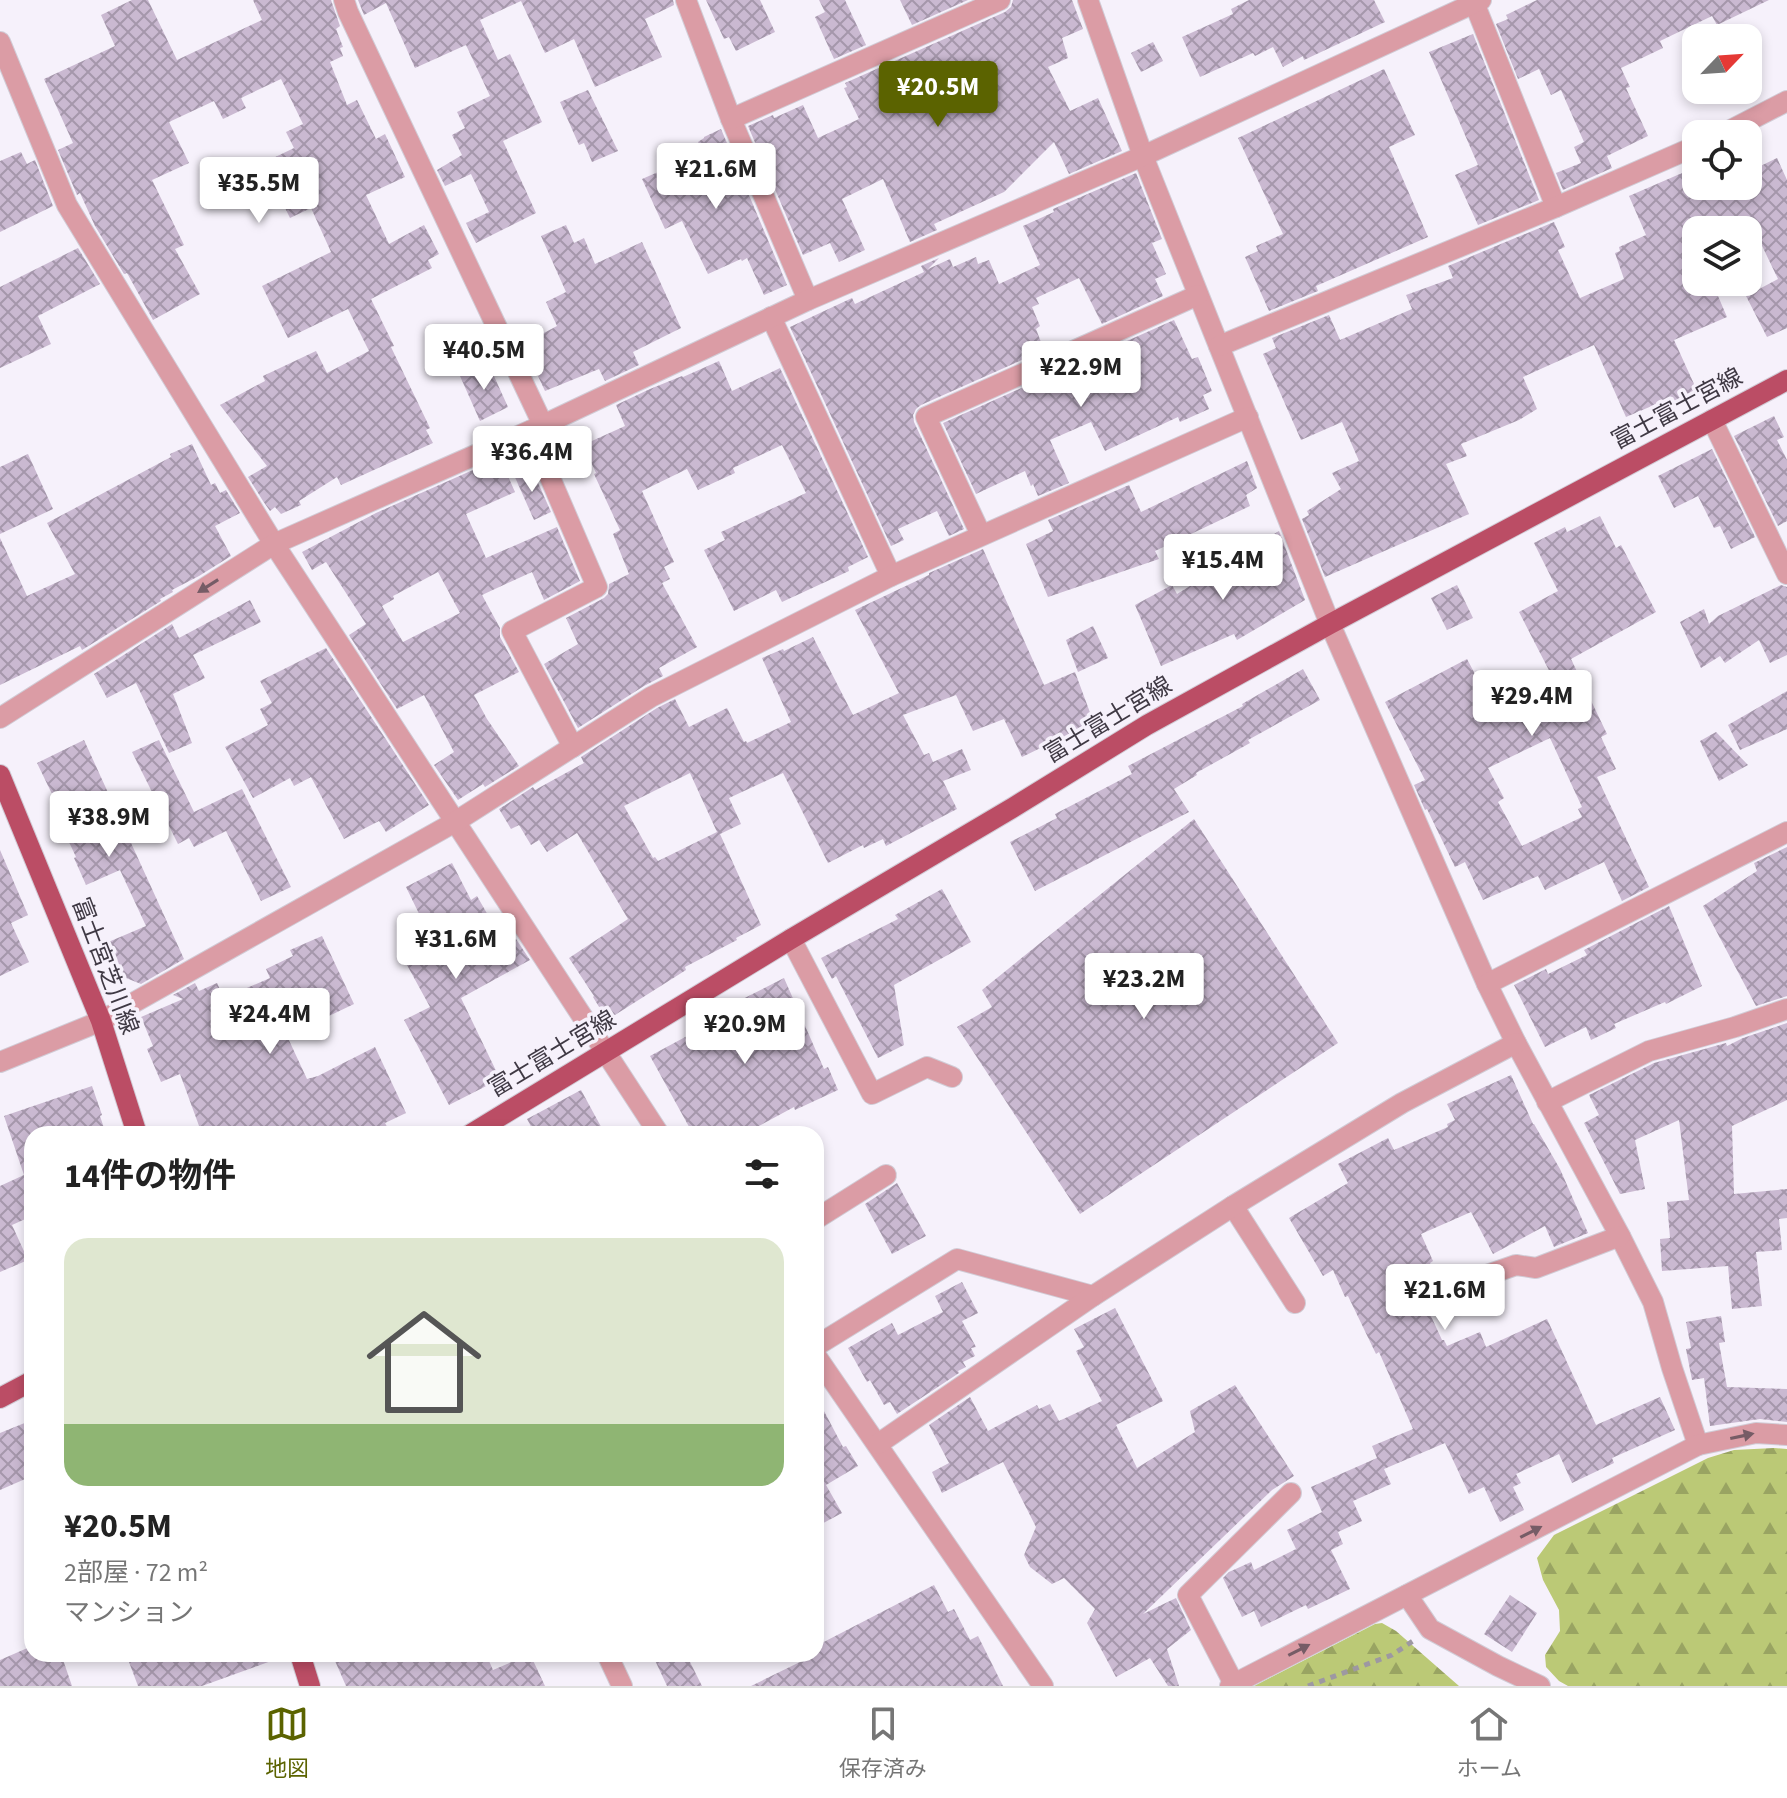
<!DOCTYPE html>
<html lang="ja">
<head>
<meta charset="utf-8">
<style>
  body { margin:0; font-family:"Source Sans 3","Noto Sans JP",sans-serif; background:#f2f2f2; color:#222; height:100vh; display:flex; flex-direction:column; font-size:30px; white-space:nowrap }
  * { box-sizing:border-box; margin:0 }
  p { font-size:26px; color:#767676 }
  .icon { flex:none; width:44px; height:44px; fill:none; stroke:currentColor; stroke-width:2; stroke-linecap:round; stroke-linejoin:round }
  .map { position:relative; flex:1; overflow:hidden }
  .details { position:absolute; left:24px; top:1126px; width:800px; height:536px; display:flex; flex-direction:column; background:#fff; border-radius:24px; box-shadow:0 4px 12px #0003 }
  .details>* { flex:none }
  .needle { width:52px; rotate:65deg }
  .fabs { position:absolute; left:1682px; top:24px; display:grid; gap:16px }
  .fabs a { display:grid; place-items:center; width:80px; height:80px; border-radius:16px; background:#fff; box-shadow:0 4px 12px #0003; font-size:40px }
  .price { position:absolute; translate:-50% -68px; padding:0 18px; border-radius:8px; background:#fff; color:#222; font-size:26px; line-height:52px; filter:drop-shadow(0 2px 4px #0008) }
  .price::after { content:''; position:absolute; left:50%; top:48px; width:24px; height:18px; margin-left:-12px; background:inherit; clip-path:polygon(0 0,100% 0,50% 100%) }
  .price.active { background:#5b6300; color:#fff }
  ul { padding:0; list-style:none }
  li { display:grid; align-content:center; gap:16px; height:424px; padding:0 40px }
  li+li { border-top:2px solid #e0e0e0 }
  li span { display:grid; place-items:center; height:248px; border-radius:24px; color:#555 }
  li>.icon { margin-inline-start:auto }
  span .icon { width:144px; height:144px; fill:#fffc; stroke-width:1 }
  li b { font-size:34px }
  h2 { display:flex; justify-content:space-between; align-items:center; height:96px; padding:0 40px; font-size:34px }
  .menu { display:flex; justify-content:space-around; align-items:center; height:112px; border-top:2px solid #e0e0e0; background:#fff; font-size:22px; color:#767676 }
  .menu a { display:grid; justify-items:center; gap:4px }
  .menu .active { color:#5b6300 }
  .map>svg:first-child { display:block }
  .forest { fill:url(#forest-firs) }
  .building { fill:url(#building-cross-hatch); fill-rule:evenodd }
  .lines { fill:none; stroke-linecap:round; stroke-linejoin:round }
  .minor-casing { stroke:#d1ccd6; stroke-width:22 }
  .major-casing { stroke:#d1ccd6; stroke-width:22 }
  .path { stroke:#9d98a2; stroke-width:5; stroke-dasharray:6 6; stroke-linecap:butt }
  .minor { stroke:#db9ca5; stroke-width:20 }
  .major { stroke:#bb4d65; stroke-width:20 }
  .oneway { fill:#765c66 }
  .labels { text-anchor:middle; dominant-baseline:central; stroke-width:7; stroke-linejoin:round; paint-order:stroke }
  .street-label { font-size:24px; fill:#3f3944; stroke:#f6f1fb }
</style>
</head>
<body>
<div class="map">
<svg width="1787" height="1686" viewBox="0 0 1787 1686">
  <defs>
    <pattern id="forest-firs" width="22" height="20" patternUnits="userSpaceOnUse" patternTransform="scale(2)"><rect width="22" height="20" fill="#bbc976"/><path d="M5 1l3.5 6h-7zM16 11l3.5 6h-7z" fill="#99a462"/></pattern>
    <pattern id="building-cross-hatch" width="8" height="8" patternUnits="userSpaceOnUse" patternTransform="scale(2)"><rect width="8" height="8" fill="#cab9d1"/><path d="M0 0l8 8M0 8l8-8" fill="none" stroke="#a597ab"/></pattern>
  </defs>
  <rect width="100%" height="100%" fill="#f6f1fb"/>
  <!-- forest -->
  <g class="forest">
    <polygon points="1774,1448 1787,1449 1787,1686 1568,1686 1559,1681 1546,1667 1545,1655 1560,1631 1559,1610 1543,1580 1537,1558 1554,1535 1708,1458 1734,1450"/>
    <polygon points="1382,1623 1396,1631 1459,1686 1254,1686 1375,1624"/>
  </g>
  <!-- building -->
  <g class="building">
    <polygon points="132,0 148,0 177,60 262,20 253,0 331,0 340,26 336,29 343,47 340,48 343,56 330,62 347,105 357,100 376,139 385,134 405,177 366,195 389,244 424,225 439,254 428,260 432,268 371,299 394,346 391,347 430,428 426,430 433,443 341,485 337,477 299,501 301,505 281,514 275,507 270,511 263,501 248,477 267,466 220,405 265,381 263,376 316,351 327,373 369,351 348,309 288,338 262,286 331,252 311,208 290,218 263,163 294,148 286,132 303,124 281,79 241,98 246,108 223,119 214,101 169,122 189,163 152,180 184,245 175,249 200,294 153,320 127,273 124,274 95,226 80,193 77,195 58,150 73,143 44,79 115,46 101,15"/>
    <polygon points="358,0 673,0 674,5 645,19 662,57 595,87 574,39 545,53 521,1 480,20 498,60 510,54 542,122 503,141 536,213 476,243 466,223 489,212 471,174 445,186 437,170 462,155 452,135 465,128 457,112 490,96 466,45 415,68 386,3 364,15"/>
    <polygon points="706,0 760,0 775,32 736,51 729,37 724,39"/>
    <polygon points="819,0 845,0 866,45 834,59 815,17 825,12"/>
    <polygon points="900,0 968,0 912,25"/>
    <polygon points="1013,0 1072,0 1083,29 1062,38 1068,58 1048,67 1070,111 1098,98 1122,151 1069,174 1054,142 1004,192 934,224 937,230 910,242 883,179 842,199 865,250 839,262 830,243 803,255 748,126 773,115 774,118 803,105 818,138 859,119 844,88 847,87 845,83 1005,12 1011,7"/>
    <polygon points="1249,0 1374,0 1385,22 1304,60 1303,56 1283,67 1273,47 1255,56 1253,53 1200,77 1182,37 1233,14 1231,9"/>
    <polygon points="1537,0 1769,0 1717,25 1712,16 1660,41 1663,48 1621,68 1630,87 1626,88 1648,136 1607,156 1612,168 1563,190 1556,173 1581,163 1574,147 1584,142 1561,90 1551,95 1539,69 1518,79 1496,24 1508,19 1506,15"/>
    <polygon points="1473,34 1539,200 1478,225 1455,175 1478,165 1429,52"/>
    <polygon points="1153,42 1163,61 1141,72 1131,53"/>
    <polygon points="1384,69 1415,135 1389,147 1428,237 1316,286 1318,291 1269,311 1245,257 1258,251 1256,246 1283,234 1238,138"/>
    <polygon points="588,90 618,151 592,162 584,143 579,145 560,102"/>
    <polygon points="721,129 787,285 764,295 747,258 742,261 741,259 708,274 682,221 665,229 642,179 695,156 693,153 702,149 698,142 704,138 704,137"/>
    <polygon points="21,152 27,164 35,160 53,206 0,232 0,161"/>
    <polygon points="1777,158 1787,180 1787,328 1767,337 1746,296 1778,279 1753,227 1746,230 1696,230 1696,282 1712,282 1727,317 1674,340 1699,395 1677,405 1673,397 1626,417 1594,345 1523,377 1537,409 1519,420 1461,444 1467,456 1446,464 1469,514 1325,577 1302,519 1309,515 1307,511 1341,489 1332,473 1359,461 1342,422 1301,440 1263,354 1276,348 1272,338 1329,315 1340,340 1412,309 1406,295 1453,278 1448,266 1554,222 1565,247 1558,250 1580,298 1624,279 1615,253 1620,251 1619,247 1646,235 1629,196 1696,167 1696,186 1748,186 1748,172"/>
    <polygon points="1136,173 1162,239 1152,243 1166,274 1155,279 1163,296 1102,324 1079,278 1036,298 1039,304 1032,307 1040,326 1036,329 1044,350 921,405 916,409 913,415 914,422 964,529 949,536 937,511 898,529 904,540 891,546 790,327 852,298 855,304 924,272 921,266 939,258 928,269 950,259 953,267 976,257 978,264 989,260 999,284 1040,265 1023,226 1054,212 1053,209"/>
    <polygon points="566,225 574,243 584,238 595,264 642,242 681,328 633,352 639,365 605,381 599,369 545,391 523,344 557,326 546,302 566,292 541,236"/>
    <polygon points="78,248 100,284 38,316 51,344 0,368 0,287"/>
    <polygon points="1174,320 1192,359 1198,357 1212,391 1203,395 1209,409 1180,422 1178,417 1105,451 1091,422 1050,440 1069,483 1038,496 1033,484 1031,486 1025,471 976,494 943,423"/>
    <polygon points="719,361 732,391 780,368 868,557 848,567 849,571 782,602 776,590 734,611 704,550 725,540 721,532 806,493 782,445 733,468 735,473 698,490 687,469 642,491 674,562 664,567 670,579 662,583 697,647 659,668 663,676 644,686 578,728 544,664 578,644 566,618 604,598 608,594 609,584 629,574 613,534 620,530 594,474 596,473 583,445 625,426 616,405 650,389 682,376 683,377"/>
    <polygon points="488,363 508,407 480,421 460,376"/>
    <polygon points="1774,416 1784,437 1777,440 1787,460 1787,521 1778,526 1734,436"/>
    <polygon points="192,444 211,485 215,483 220,493 226,490 240,513 215,526 231,556 199,576 172,590 173,592 160,599 161,601 82,650 80,646 0,685 0,538 27,596 75,574 47,523 171,457 170,454"/>
    <polygon points="1712,449 1755,537 1731,549 1720,526 1714,528 1698,496 1674,508 1658,476"/>
    <polygon points="28,454 53,509 0,534 0,467"/>
    <path d="M500,458L515,492L466,514L486,558L557,527L580,581L544,600L532,572L482,595L500,628V637L519,672L474,695L487,719L519,766L485,787L483,784L458,800L434,765L454,752L424,695L397,709L349,635L366,624L326,562L312,570L302,552L376,513ZM438,572L460,613L403,642L382,606L394,599L393,596Z"/>
    <polygon points="1247,461 1257,488 1246,495 1250,506 1155,551 1159,559 1048,597 1026,544 1053,531 1048,520 1129,485 1141,512"/>
    <polygon points="531,467 551,512 534,520 514,475"/>
    <path d="M1600,516L1616,548L1621,545L1656,612L1571,659L1607,734L1601,737L1616,769L1597,777L1649,887L1622,901L1604,862L1545,890L1538,876L1483,900L1465,862L1455,867L1427,809L1425,810L1414,785L1425,780L1385,702L1467,659L1499,719L1558,691L1555,685L1556,684L1519,612L1558,591L1534,543L1565,527L1567,532ZM1550,738L1582,807L1578,809L1582,817L1522,846L1498,802L1504,798L1488,768Z"/>
    <polygon points="1279,531 1305,600 1237,640 1234,634 1161,666 1135,605 1172,585 1177,594"/>
    <path d="M983,549L1044,685L1075,672L1095,726L1055,745L1053,742L1022,757L1004,719L973,731L956,695L903,715L924,755L929,753L933,762L962,749L971,770L943,781L957,809L886,846L883,839L864,848L863,845L828,863L783,773L729,798L741,824L720,834L761,925L736,938L737,940L685,967L686,970L607,1020L593,997L594,996L569,958L628,919L577,833L547,852L539,840L531,845L519,825L511,829L499,809L533,787L535,790L584,763L581,757L657,708L675,699L689,727L727,708L744,742L746,741L747,743L791,722L762,658L783,649L784,651L813,637L853,715L899,693L855,610L929,575V573ZM690,773L717,832L658,861L655,857L653,858L624,806Z"/>
    <polygon points="1457,585 1473,618 1447,630 1431,598"/>
    <polygon points="1781,585 1787,587 1787,655 1770,663 1759,640 1725,663 1720,656 1701,668 1680,622 1704,609 1709,624 1718,616"/>
    <polygon points="250,600 261,622 193,655 205,678 173,694 192,743 169,753 136,683 107,698 94,674 172,624 179,638"/>
    <polygon points="1093,626 1108,658 1078,672 1066,640"/>
    <polygon points="326,648 429,805 386,832 379,821 344,839 311,777 294,786 290,778 253,798 225,747 268,725 260,709 272,703 260,681"/>
    <polygon points="1303,669 1320,700 1248,740 1250,743 1196,773 1197,775 1174,789 1189,812 1035,891 1010,842 1057,818 1055,814 1132,774 1128,766 1243,706 1242,704"/>
    <polygon points="1787,691 1787,729 1740,750 1728,725"/>
    <polygon points="1716,732 1748,765 1719,781 1700,741"/>
    <polygon points="84,740 184,959 141,984 121,976 106,943 146,926 120,870 86,885 74,858 76,857 62,827 67,825 37,763"/>
    <polygon points="159,740 194,812 242,789 291,887 261,901 226,831 194,847 189,838 178,844 132,752"/>
    <polygon points="1194,819 1338,1043 1080,1214 957,1027 992,1007 982,990"/>
    <polygon points="1787,847 1787,996 1756,1006 1703,906 1757,871 1754,863"/>
    <polygon points="0,850 28,915 11,923 29,962 0,976"/>
    <polygon points="452,863 471,900 477,896 505,945 516,939 530,960 461,998 500,1079 449,1105 404,1020 430,1007 407,965 435,950 422,927 425,926 406,887"/>
    <polygon points="942,889 971,942 894,985 904,1045 878,1058 836,976 832,979 821,958 898,919 895,915"/>
    <polygon points="1669,906 1702,986 1666,1004 1665,1002 1614,1024 1616,1028 1591,1040 1586,1027 1545,1047 1514,985 1546,969 1548,974 1587,955 1584,950"/>
    <polygon points="322,936 354,1004 287,1036 307,1079 318,1076 375,1047 406,1113 385,1123 391,1134 202,1134 180,1074 161,1082 147,1049 153,1046 141,1017 183,999 173,995 195,983 199,991 217,983 224,998 270,978 266,969 293,956 290,950"/>
    <polygon points="784,978 824,1069 828,1067 838,1090 795,1110 794,1107 744,1134 693,1134 650,1056 726,1015 723,1009"/>
    <polygon points="1787,1023 1787,1100 1732,1126 1734,1194 1787,1189 1787,1218 1779,1219 1782,1250 1756,1252 1762,1306 1732,1309 1728,1266 1662,1271 1660,1239 1670,1238 1667,1202 1689,1200 1679,1120 1635,1140 1645,1189 1620,1194 1584,1123 1599,1115 1589,1095 1654,1063 1726,1043 1727,1046 1743,1038"/>
    <polygon points="1511,1075 1533,1124 1534,1124 1560,1169 1588,1233 1554,1247 1545,1226 1493,1254 1471,1212 1421,1234 1433,1261 1430,1263 1438,1281 1419,1290 1442,1340 1444,1340 1447,1346 1480,1332 1486,1347 1547,1319 1596,1425 1660,1397 1675,1430 1612,1458 1614,1463 1572,1483 1559,1454 1516,1474 1521,1483 1513,1487 1524,1510 1500,1522 1484,1487 1469,1494 1445,1443 1384,1469 1391,1484 1353,1501 1362,1521 1338,1532 1343,1544 1331,1550 1350,1589 1308,1609 1306,1605 1261,1627 1254,1611 1242,1617 1223,1578 1229,1572 1251,1562 1254,1570 1296,1549 1287,1530 1322,1512 1311,1487 1377,1458 1372,1446 1413,1429 1379,1352 1376,1354 1348,1296 1345,1297 1333,1270 1323,1276 1289,1218 1348,1183 1338,1164 1388,1138 1394,1150 1448,1127 1447,1124 1455,1120 1447,1104"/>
    <polygon points="92,1086 102,1115 100,1116 106,1134 32,1134 32,1216 12,1225 28,1260 0,1272 0,1186 24,1175 4,1116"/>
    <polygon points="581,1090 605,1134 535,1134 527,1119"/>
    <polygon points="897,1183 926,1236 892,1254 865,1204"/>
    <polygon points="962,1282 978,1313 962,1321 976,1347 971,1348 975,1356 963,1362 966,1367 958,1371 959,1373 897,1414 890,1402 884,1405 870,1380 867,1382 848,1348 892,1323 898,1335 943,1312 935,1296"/>
    <polygon points="1115,1308 1163,1401 1116,1425 1137,1468 1195,1432 1190,1411 1235,1385 1294,1476 1272,1490 1143,1614 1176,1598 1191,1630 1167,1649 1179,1686 1168,1686 1150,1658 1116,1677 1087,1623 1095,1609 1064,1578 1052,1584 1030,1567 1024,1555 1036,1527 1003,1462 942,1493 932,1472 949,1463 929,1425 970,1397 988,1431 1037,1405 1039,1409 1050,1404 1059,1421 1102,1401 1076,1351 1084,1347 1074,1329"/>
    <polygon points="1721,1316 1725,1342 1719,1343 1727,1387 1787,1389 1787,1422 1760,1419 1710,1426 1704,1378 1692,1380 1686,1349 1691,1348 1686,1322"/>
    <polygon points="816,1396 843,1447 846,1446 858,1466 826,1485 842,1513 816,1527"/>
    <polygon points="32,1420 32,1476 0,1490 0,1433"/>
    <polygon points="934,1585 948,1612 954,1609 970,1640 978,1636 1003,1686 751,1686 800,1662 796,1654 816,1654 816,1646"/>
    <polygon points="1510,1595 1537,1613 1512,1652 1484,1634"/>
    <polygon points="32,1646 32,1654 61,1654 72,1686 0,1686 0,1660"/>
    <polygon points="126,1654 282,1654 282,1657 202,1686 138,1686"/>
    <polygon points="332,1654 486,1654 493,1670 530,1654 545,1686 346,1686"/>
    <polygon points="652,1654 686,1654 702,1686 667,1686"/>
  </g>
  <g class="lines">
    <!-- minor casing -->
    <g class="minor-casing">
      <g id="minor">
        <polyline points="344,0 348,12 543,425"/>
        <polyline points="686,0 731,119 808,300"/>
        <polyline points="1088,0 1143,156 1330,624 1487,984 1516,1043 1620,1236 1653,1302 1672,1368 1698,1445"/>
        <polyline points="1473,0 1556,207"/>
        <polyline points="0,42 67,205 274,544 659,1134"/>
        <polyline points="731,119 1000,0"/>
        <polyline points="1723,134 1787,101"/>
        <polyline points="771,317 891,576"/>
        <polyline points="1219,346 1556,207 1696,146"/>
        <polyline points="1712,420 1787,574"/>
        <polyline points="530,431 597,587 512,631 573,747"/>
        <polyline points="981,535 926,417 1198,295"/>
        <polyline points="0,718 274,544 543,425 808,300 1143,156 1481,0"/>
        <polyline points="791,939 872,1094 927,1067 952,1077"/>
        <polyline points="1487,984 1787,832"/>
        <polyline points="0,1062 101,1021 455,822 651,697 891,576 1248,417"/>
        <polyline points="1547,1102 1649,1051 1735,1027 1787,1009"/>
        <polyline points="1233,1206 1295,1303"/>
        <polyline points="816,1219 886,1175"/>
        <polyline points="1455,1286 1516,1265 1536,1268 1620,1236"/>
        <polyline points="816,1346 957,1259 1093,1296 1233,1206 1402,1103 1516,1043"/>
        <polyline points="816,1356 1043,1686"/>
        <polyline points="878,1444 1093,1296"/>
        <polyline points="1407,1595 1430,1629 1498,1666 1540,1686"/>
        <polyline points="607,1654 622,1686"/>
        <polyline points="1234,1684 1188,1595 1291,1493"/>
        <polyline points="1230,1686 1698,1445 1756,1433 1787,1435"/>
      </g>
    </g>
    <!-- major casing -->
    <g class="major-casing">
      <g id="major">
        <polyline points="0,775 101,1021 137,1134"/>
        <polyline points="471,1134 791,939 1014,807 1147,725 1330,624 1787,380"/>
        <polyline points="0,1398 32,1381"/>
        <polyline points="300,1654 310,1686"/>
      </g>
    </g>
    <!-- path -->
    <polyline class="path" points="1308,1686 1392,1655 1413,1641"/>
    <!-- minor -->
    <use href="#minor" class="minor"/>
    <!-- major -->
    <use href="#major" class="major"/>
  </g>
  <!-- one-way arrows -->
  <defs><path id="oneway-solid" d="M-6-.8H1V-3.2L6.5 0L1 3.2V.8H-6Z" transform="scale(2)"/></defs>
  <g class="oneway">
    <use href="#oneway-solid" transform="translate(208 586) rotate(148)"/>
    <use href="#oneway-solid" transform="translate(1742 1436) rotate(-12)"/>
    <use href="#oneway-solid" transform="translate(1531 1532) rotate(-27)"/>
    <use href="#oneway-solid" transform="translate(1299 1650) rotate(-27)"/>
  </g>
  <g class="labels">
    <!-- street labels -->
    <g class="street-label">
      <text transform="translate(1677 409) rotate(-28)">富士富士宮線</text>
      <text transform="translate(1108 720) rotate(-31)">富士富士宮線</text>
      <text transform="translate(105 966) rotate(69)">富士宮芝川線</text>
      <text transform="translate(552 1054) rotate(-31)">富士富士宮線</text>
    </g>
  </g>
</svg>
<div class="fabs">
<a><svg class="needle" viewBox="-14 -14 28 28"><path d="M0-13l5 13h-10z" fill="#e53935"/><path d="M0 13l5-13h-10z" fill="#767676"/></svg></a>
<a><svg class="icon" aria-label="locate" viewBox="0 0 24 24"><circle cx="12" cy="12" r="6"/><path d="M12 2v4M12 18v4M2 12h4M18 12h4"/></svg></a>
<a><svg class="icon" aria-label="layers" viewBox="0 0 24 24"><path d="M12 4l9 5-9 5-9-5zM3 14l9 5 9-5"/></svg></a>
</div>
<b class="price active" style="left:938px;top:129px">¥20.5M</b>
<b class="price" style="left:716px;top:211px">¥21.6M</b>
<b class="price" style="left:259px;top:225px">¥35.5M</b>
<b class="price" style="left:484px;top:392px">¥40.5M</b>
<b class="price" style="left:1081px;top:409px">¥22.9M</b>
<b class="price" style="left:532px;top:494px">¥36.4M</b>
<b class="price" style="left:1223px;top:602px">¥15.4M</b>
<b class="price" style="left:1532px;top:738px">¥29.4M</b>
<b class="price" style="left:109px;top:859px">¥38.9M</b>
<b class="price" style="left:456px;top:981px">¥31.6M</b>
<b class="price" style="left:1144px;top:1021px">¥23.2M</b>
<b class="price" style="left:270px;top:1056px">¥24.4M</b>
<b class="price" style="left:745px;top:1066px">¥20.9M</b>
<b class="price" style="left:1445px;top:1332px">¥21.6M</b>
<section class="details">
<h2>14件の物件<svg class="icon" aria-label="filters" viewBox="0 0 24 24"><path d="M4 7h16M4 17h16"/><circle cx="9" cy="7" r="2"/><circle cx="15" cy="17" r="2"/></svg></h2>
<ul>
<li><span style="background:linear-gradient(#dfe7d0 75%,#8fb573 0)"><svg class="icon" aria-label="home" viewBox="0 0 24 24"><path d="M3 11l9-7 9 7M6 9v11h12V9"/></svg></span><div><b>¥20.5M</b><p>2部屋 · 72 m²</p><p>マンション</p></div></li>
</ul>
</section>
</div>
<nav class="menu">
<a class="active"><svg class="icon" aria-label="map" viewBox="0 0 24 24"><path d="M3 6l6-2 6 2 6-2v14l-6 2-6-2-6 2zM9 4v14M15 6v14"/></svg>地図</a>
<a><svg class="icon" aria-label="saved" viewBox="0 0 24 24"><path d="M7 4h10v16l-5-4-5 4z"/></svg>保存済み</a>
<a><svg class="icon" aria-label="home" viewBox="0 0 24 24"><path d="M3 11l9-7 9 7M6 9v11h12V9"/></svg>ホーム</a>
</nav>
</body>
</html>
